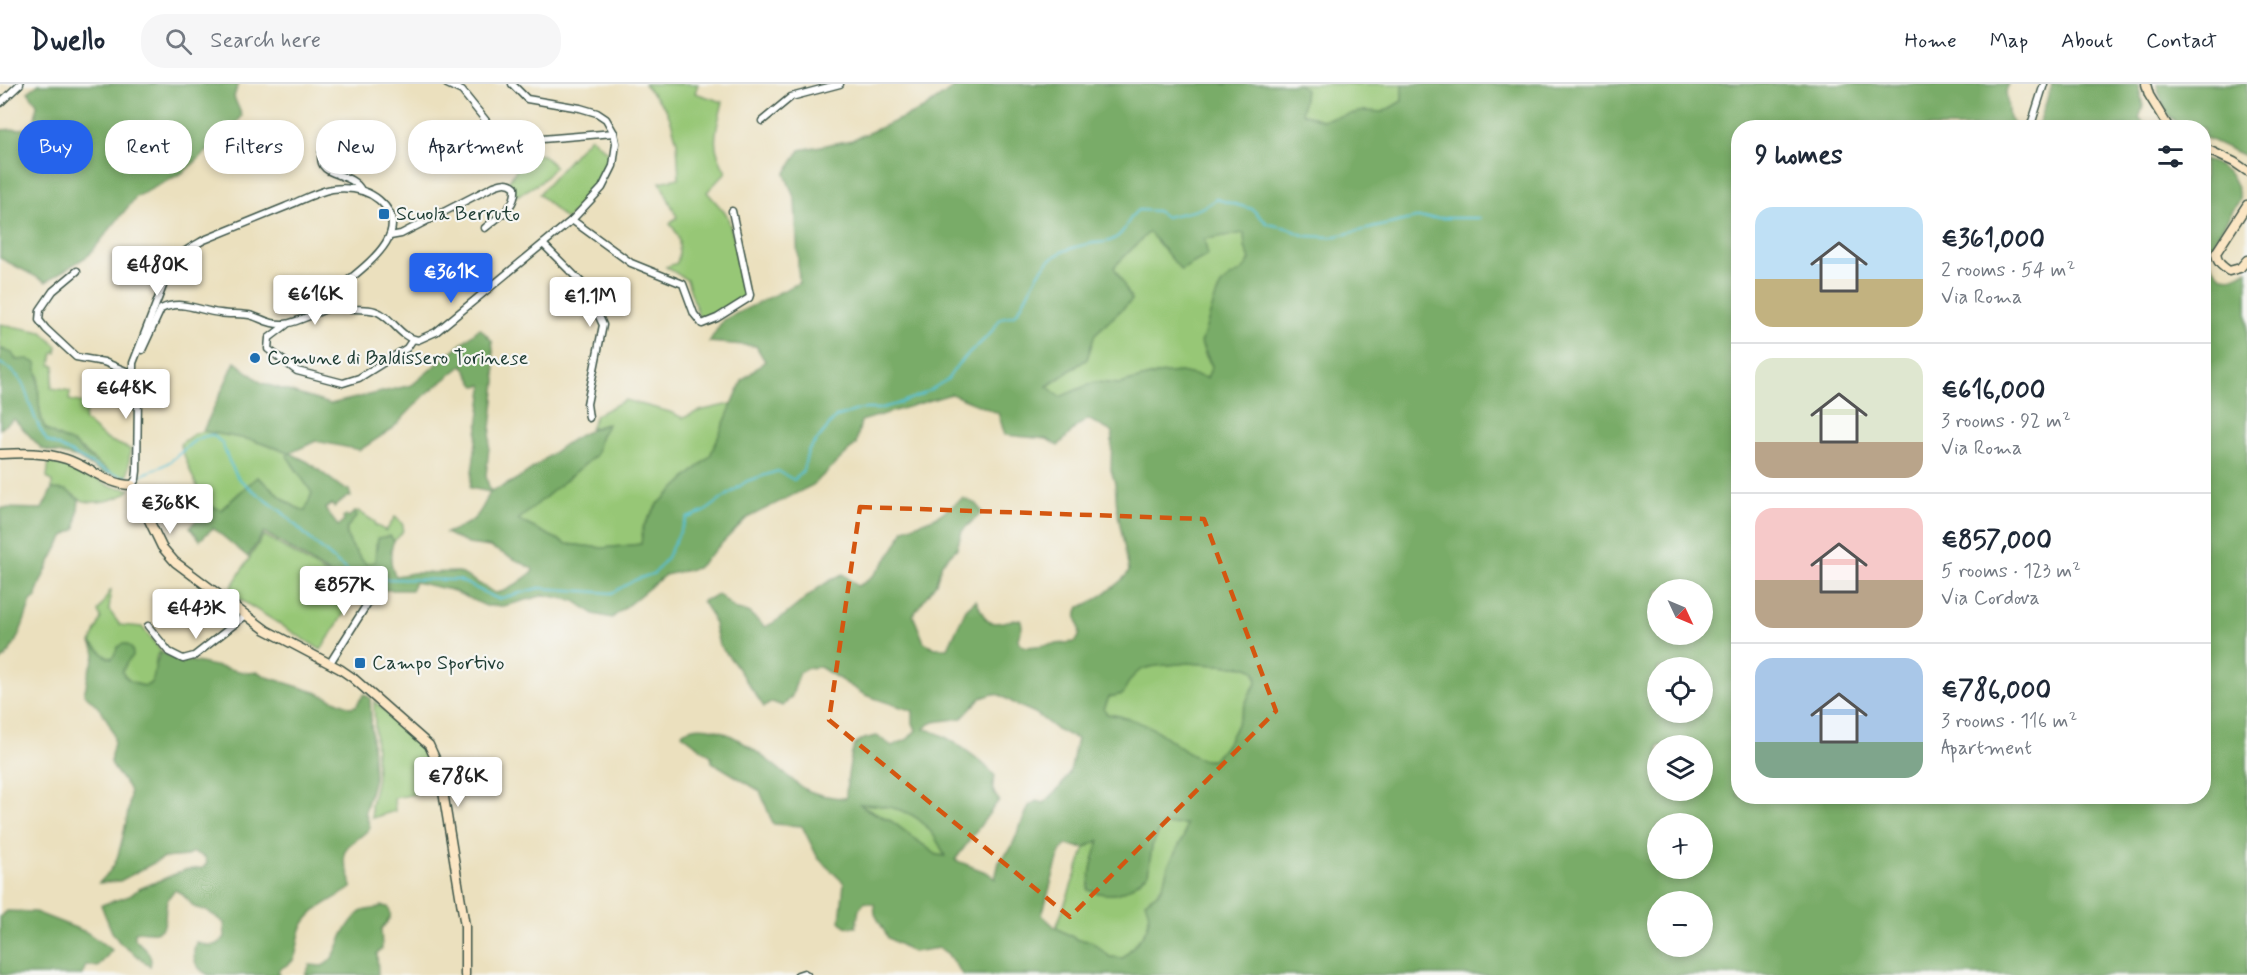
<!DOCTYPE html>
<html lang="en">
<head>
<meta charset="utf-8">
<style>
  body { margin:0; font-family:Mynerve,sans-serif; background:#f6f6f7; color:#1f2937; height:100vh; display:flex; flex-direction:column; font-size:22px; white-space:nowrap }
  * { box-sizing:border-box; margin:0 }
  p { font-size:20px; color:#747a83 }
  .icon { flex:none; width:33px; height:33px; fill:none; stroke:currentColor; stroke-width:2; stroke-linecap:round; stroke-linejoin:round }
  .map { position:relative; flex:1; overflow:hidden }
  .drawer { position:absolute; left:1731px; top:36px; width:480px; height:684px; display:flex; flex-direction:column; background:#fff; border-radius:24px; box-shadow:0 3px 9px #0003 }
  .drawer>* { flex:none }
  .guide { position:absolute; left:18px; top:36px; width:570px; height:54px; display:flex; gap:12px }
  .needle { width:39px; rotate:134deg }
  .controls { position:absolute; left:1647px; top:495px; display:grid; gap:12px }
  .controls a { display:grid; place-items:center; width:66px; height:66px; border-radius:50%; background:#fff; box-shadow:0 3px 9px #0003; font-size:30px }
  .price { position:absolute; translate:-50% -51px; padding:0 14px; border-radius:6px; background:#fff; color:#222; font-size:20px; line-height:39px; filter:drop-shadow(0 2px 3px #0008) }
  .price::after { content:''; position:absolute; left:50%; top:36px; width:18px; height:14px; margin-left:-9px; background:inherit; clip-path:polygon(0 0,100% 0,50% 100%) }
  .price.active { background:#2563eb; color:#fff }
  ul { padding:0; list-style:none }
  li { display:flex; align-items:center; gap:18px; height:150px; padding:0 24px }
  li+li { border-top:2px solid #e0e1e3 }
  li span { display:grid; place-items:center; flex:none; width:168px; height:120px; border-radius:18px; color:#555 }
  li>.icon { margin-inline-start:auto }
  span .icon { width:72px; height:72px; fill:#fffc; stroke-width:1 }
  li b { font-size:26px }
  h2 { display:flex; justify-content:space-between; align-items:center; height:72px; padding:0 24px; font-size:26px }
  .chip { padding:0 21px; border-radius:24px; background:#fff; box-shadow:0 3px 9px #0003; font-size:21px; line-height:54px }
  .chip.active { background:#2563eb; color:#fff }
  header { display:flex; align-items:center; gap:36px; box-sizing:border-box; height:84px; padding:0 30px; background:#fff; border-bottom:2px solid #e0e1e3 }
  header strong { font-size:28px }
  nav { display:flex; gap:33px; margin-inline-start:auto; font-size:21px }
  .search { width:420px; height:54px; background:#f6f6f7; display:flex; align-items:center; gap:15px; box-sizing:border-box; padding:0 21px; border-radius:24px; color:#747a83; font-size:22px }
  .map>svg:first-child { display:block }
  .green { fill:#97c776; stroke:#5b8255; stroke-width:1.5 }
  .forest { fill:#79ac67; stroke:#4c744e; stroke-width:1.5; fill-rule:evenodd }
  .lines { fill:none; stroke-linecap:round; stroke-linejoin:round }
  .stream { stroke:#57c0d3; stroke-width:2 }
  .street-casing { stroke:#3e5549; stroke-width:9 }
  .secondary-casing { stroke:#3e5549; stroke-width:11 }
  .street { stroke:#fff; stroke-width:6 }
  .secondary { stroke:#fbe6c4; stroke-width:8 }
  .marked { fill:none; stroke:#d45610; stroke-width:4.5; stroke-dasharray:12 8; stroke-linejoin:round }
  .poi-dot { fill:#1f6fb2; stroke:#f6f6f2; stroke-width:2 }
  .labels { text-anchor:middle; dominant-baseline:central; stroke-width:4.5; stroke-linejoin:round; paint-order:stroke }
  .poi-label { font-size:20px; fill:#1f3d34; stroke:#f6f6f2; text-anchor:start }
</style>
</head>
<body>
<header>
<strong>Dwello</strong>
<div class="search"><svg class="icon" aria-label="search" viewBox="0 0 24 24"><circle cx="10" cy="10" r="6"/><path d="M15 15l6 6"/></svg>Search here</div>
<nav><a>Home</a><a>Map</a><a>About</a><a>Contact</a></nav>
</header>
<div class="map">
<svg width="2247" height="891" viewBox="0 0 2247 891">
  <rect width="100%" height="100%" fill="#f6f6f2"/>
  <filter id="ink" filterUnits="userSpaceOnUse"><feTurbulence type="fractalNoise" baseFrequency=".0167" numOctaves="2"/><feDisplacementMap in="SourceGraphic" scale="12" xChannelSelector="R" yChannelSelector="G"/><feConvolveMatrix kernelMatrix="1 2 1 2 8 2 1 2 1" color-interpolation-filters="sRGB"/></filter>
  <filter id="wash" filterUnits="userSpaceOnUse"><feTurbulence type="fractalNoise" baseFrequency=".008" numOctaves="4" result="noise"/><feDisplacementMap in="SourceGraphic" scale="24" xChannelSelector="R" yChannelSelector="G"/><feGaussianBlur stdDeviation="1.35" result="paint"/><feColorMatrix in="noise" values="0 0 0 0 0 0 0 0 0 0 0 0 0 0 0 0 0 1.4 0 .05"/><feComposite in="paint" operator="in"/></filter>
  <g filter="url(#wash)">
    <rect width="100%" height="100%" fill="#ebe0be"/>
    <!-- green -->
    <g class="green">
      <path d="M644,0H698L695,9L723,18C716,48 709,60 726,88L707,108L727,131L739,172L746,212L707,236L699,233L687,196L666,183L677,179C681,165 681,151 670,140L677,133L660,98L679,94L677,58L671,37L666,25Z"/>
      <polygon points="1298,0 1402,0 1402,17 1383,28 1364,27 1322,36 1302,29 1305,5"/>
      <path d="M590,53L611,71C605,102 587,114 566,136L539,110Z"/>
      <polygon points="533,70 543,71 555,83 541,98 515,113 515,109 508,99 516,86 520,74"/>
      <polygon points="1149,147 1204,155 1244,149 1245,163 1250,175 1244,187 1232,192 1201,258 1205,271 1212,282 1207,294 1181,288 1157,290 1120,300 1095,298 1060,313 1047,303 1087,275 1095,250 1132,216 1114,183"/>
      <path d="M0,240L42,248L57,262L56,269H53L51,281L55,282L51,304L70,307L69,316L88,320L84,336L106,355L130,365L128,391C123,392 119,392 114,391C99,385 88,367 74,360C66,355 48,350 44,341C38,326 38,307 39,291L3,265H0Z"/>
      <polygon points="625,316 670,328 683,334 699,327 734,319 710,372 657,421 643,443 642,460 603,464 567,460 518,436 596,371 601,351 606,340 590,345 596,331"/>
      <path d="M203,347L251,356L290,369L292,380L312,408L306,427C283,420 277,406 257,393L220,426C197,417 189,382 180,360L194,350Z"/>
      <path d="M49,377L91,391L109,402L130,405C122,416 96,420 84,417C77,415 73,409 67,407C63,405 56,405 52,405V398L47,393Z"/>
      <path d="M358,427L375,438V441L386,447L395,433C408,441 404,449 394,457L390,452L376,460L375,478L366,481C360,474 344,455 347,444C348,441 354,436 356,432L355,428Z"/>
      <polygon points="264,451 357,509 321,566 228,508"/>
      <path d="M111,505L109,526L120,541L142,543L162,568L157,571C153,583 158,609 137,600C130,597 126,595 122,588L128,576L107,573L91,559L101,534L98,528Z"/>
      <path d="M1187,579L1248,583L1254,586L1257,598L1250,609L1238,639L1226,662L1213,676H1201L1120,632L1107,630L1104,625L1109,613L1123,610C1125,605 1126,600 1128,596C1139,578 1170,582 1187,579Z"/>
      <polygon points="374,617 421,659 430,674 437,706 394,714 395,727 372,734 371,721 377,694"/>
      <path d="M858,719C884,721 915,725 932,747C938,754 941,764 945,772L937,771L891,737Z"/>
      <path d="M1187,739L1184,752L1168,782L1163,801L1155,811L1149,814C1152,848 1144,849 1123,874L1110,873L1091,857L1078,856L1056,844L1085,764L1100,755L1092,780L1088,806L1148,790L1152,762L1162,740Z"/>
    </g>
    <!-- forest -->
    <g class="forest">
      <polygon points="39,0 238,0 234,13 242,32 234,43 184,88 136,113 89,171 46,198 0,174 0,46 34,44 37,20 28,8"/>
      <path d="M959,0H1298L1305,5L1302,29L1322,36L1364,27L1383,28L1402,17V0H2008L2006,8L2009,35L2017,43L1738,44V712H2204V75C2227,86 2234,88 2240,115L2215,155L2208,174C2218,193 2227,201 2247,186V891H966L962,890L947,869L939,864L913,868L888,854L875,830L874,820L865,818L859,825L856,843H846L840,837L844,799L818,774L802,742L773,740L760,707L712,678L711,672L682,650L683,648C715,629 762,672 786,691C792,695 798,702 805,705C816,711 834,714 846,714C846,705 850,669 855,661C859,654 870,654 877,652L892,662L908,655L916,646L913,639V627L865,611L820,583L807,584L799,589L792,612L783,622L772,618L764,623L734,579L719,561L712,532L702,517L719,511L736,526L748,528L765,543C794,530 811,503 843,490L857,502C876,496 896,463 904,445L936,433L963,414L976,420L982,428L962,447L957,464L942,479L936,499L913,531L924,558L935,564H948L966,525L976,516C979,522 982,530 986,535C993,544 1011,534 1021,536L1022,543L1018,555L1021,561L1027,563L1075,558C1087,547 1071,536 1079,523C1089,522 1124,497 1129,487L1117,425L1115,399L1111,386L1112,348L1088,335L1076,343L1058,362L1047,355L1005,351L998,329L951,310L861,337L856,360L813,401L747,434L697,484L665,491L612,534L594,530L575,517L545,511L504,522H486L451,506L415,498L411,506H369L362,503L357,507L264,448L248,473L213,444L200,456L190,443L209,422L221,426L257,393C276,405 284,421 305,427L312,409L287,372L289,368L251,356L203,347L235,278L262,299L330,320L412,301L480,244L492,257L496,297L486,392L490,407C535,394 559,352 608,340L601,351L596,371L518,436L567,460L603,464L641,460L643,443L657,421L710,372L742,297L765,277L756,262L709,258L723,236L799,199L795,116L785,90L800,66L852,56L923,25ZM1149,148L1181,186L1208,171L1204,155L1244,149L1245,163L1250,176C1240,194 1233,187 1222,200C1214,210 1207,244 1201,259L1212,282L1207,294L1181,288L1157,290L1120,300L1095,298L1060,313L1047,302L1087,275L1095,250L1132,216L1114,183ZM463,281L474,300L476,302L482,301L483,304L470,404L490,408C478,436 474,438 446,449L468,460L490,463L532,484L533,487L530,490C520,497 508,508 495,509L459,488L413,489L396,492C390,485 389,466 394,457L390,452L378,454L375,478L366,480C360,474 343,454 347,444C348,441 354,436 357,432L355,428L348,433L346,431L343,434L344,437L338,442L325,425L332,420L334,423L347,413H351L349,406L341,403L308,378L290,369L316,357L360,366L392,345L425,311ZM1658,506H1702V550H1658ZM1187,579L1248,583L1254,586C1256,590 1258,595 1256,599C1255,603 1251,607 1249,611C1239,636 1232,657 1213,676C1194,680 1169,652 1152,644C1138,637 1123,632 1107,630L1104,625L1109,613L1123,610C1136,575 1157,584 1187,579ZM1658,584H1702V628H1658ZM993,610L1000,611L1017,621L1035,629L1056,645L1077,655C1075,662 1074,667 1073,674C1071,694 1057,707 1044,719L1036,717L1029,722L1011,764L999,778L995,795L988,789L955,776L999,716C992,708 991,703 995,692C982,676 944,648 924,645L928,641L934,638L962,634L981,614ZM1658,662H1702V706H1658ZM860,720C904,722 926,730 945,772L937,771L891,737L866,725ZM1186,740L1184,752L1168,782L1163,801L1160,807L1145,818C1157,844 1139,855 1123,874L1110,873L1091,857L1078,856L1056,844L1042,831L1060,768L1066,761L1085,764L1099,756L1092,780L1088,806C1118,816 1125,808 1148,790L1152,762L1162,741ZM1658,740H1702V784H1658ZM1658,818H1702V862H1658Z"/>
      <polygon points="2052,0 2138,0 2143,22 2139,35 2150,43 2035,43 2040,37"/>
      <path d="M2157,0H2247V73L2204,53V44C2198,44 2190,45 2184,43C2167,38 2160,15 2157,0Z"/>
      <path d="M0,265L12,269L16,276L28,275L36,279C40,297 36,329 45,344C48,349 67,356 73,359C77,361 79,365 83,368C92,376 103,383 113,390L102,389L78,374L42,365L14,335L0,345Z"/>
      <path d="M52,405L66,406L79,416L76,445C72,447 67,450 64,453C58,461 36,504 36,513L31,517C24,538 17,563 0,578L1,424L42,425Z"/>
      <path d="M91,559L107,573L112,575L118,563L123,559C130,561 133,564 133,572L128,577L122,588C126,595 130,597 137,600C160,610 151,576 162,568L179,577H191L248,589L258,588L267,593L318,609L350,623L356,622L364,610L370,614L374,694L365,728L370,743C364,754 345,758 344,771C343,782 353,792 351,804C334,816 315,822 303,841C297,850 299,868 293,876C289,882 282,882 278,887L280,891H209C195,885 191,873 196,858C208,862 216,865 225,853L224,839L206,826C189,827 190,811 175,806C171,810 168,813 167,818C163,828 170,845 155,848C148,849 142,846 135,848V855C143,864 154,869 150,882L120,859L112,848L101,821L129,812L139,805L185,786L203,784L207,779L205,773L193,768L187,772L163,774L120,797L99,799C105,793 112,786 116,777C120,766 133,715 129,705C125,696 114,689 111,678C109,670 115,663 114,655C112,638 97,620 84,610C86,603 87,598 88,591C91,576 100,576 91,559Z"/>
      <path d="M381,822L388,823C394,832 388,837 381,845L382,865L377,869L378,891H305L310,881L322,882C337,875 337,860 345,847C348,842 355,833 359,829C364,824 374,827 381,822Z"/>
      <polygon points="7,827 35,828 86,848 112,866 98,883 86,881 82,891 0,891 0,833"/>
    </g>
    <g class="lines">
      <!-- stream -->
      <g class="stream">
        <path d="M0,279C28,295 23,305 34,331C37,340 42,349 47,357C75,368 99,389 127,393"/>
        <path d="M141,391C152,387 163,383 172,376C186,365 194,352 213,351L222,359L229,377L238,394L251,405L282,428L312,457L352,491L375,495"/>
        <path d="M379,495L459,496L498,515L539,504L612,509L635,496L655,489L666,475L687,434L704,428L747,397L778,387L794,396L803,387L808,367L836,333L861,325H878L897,320L923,310L947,296L958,280L990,250L1001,234L1015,231C1028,214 1036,185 1054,173C1064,165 1082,161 1094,159C1100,158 1107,159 1112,156C1128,148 1126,135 1138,126L1157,127L1166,133C1188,127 1196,130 1216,115L1252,125L1268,140L1287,144L1305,152L1332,153L1416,134H1480"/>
      </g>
    </g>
  </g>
  <g filter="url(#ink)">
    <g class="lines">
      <!-- street casing -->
      <g class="street-casing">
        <g id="street">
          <polyline points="447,0 462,7 499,53 505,56 518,57 614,49"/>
          <polyline points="0,19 20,0"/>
          <polyline points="762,37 791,13 840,0"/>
          <polyline points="2030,44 2044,0"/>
          <path d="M361,106C349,83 307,98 326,57C329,50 332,47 340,46L369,54"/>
          <polyline points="572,136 631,179 683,200 694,230 702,240 717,234 749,214 750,211 732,127"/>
          <path d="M390,152L401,150L494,102C502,99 508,97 515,103C517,124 499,132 485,144"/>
          <polyline points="544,161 585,202 603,241 587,320 589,334"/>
          <polyline points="77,187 53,207 40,226 39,236 46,245 76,273 104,278 133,290"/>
          <polyline points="286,241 269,254 268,265 297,287 343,299 359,294 407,264 413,255"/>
          <path d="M142,266L161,225C182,215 199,227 220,229C231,231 242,229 253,232C264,236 272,241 284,240C295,240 324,225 336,221"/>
          <path d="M132,401L136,395L137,387L138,313L133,290V279L170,184C178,169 190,164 204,156C231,145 258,134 285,123C300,117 316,108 332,105C348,103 366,105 379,116C417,148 362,184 339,204L335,210L334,218C345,229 362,223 375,227C392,232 399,254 418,256L436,248L572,136L602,104L613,82L616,59L614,49L606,35L597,29L580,24L527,15L512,0"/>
          <polyline points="148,542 169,568 183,575 194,572 245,532"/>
          <polyline points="330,579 374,509"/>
          <polyline points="798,891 804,889 807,891"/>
        </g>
      </g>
      <!-- secondary casing -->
      <g class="secondary-casing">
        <g id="secondary">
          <polyline points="2146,0 2149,11 2169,44"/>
          <polyline points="2204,64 2234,78 2247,87"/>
          <path d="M2247,121L2216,169C2217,179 2222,182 2229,187L2240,184L2247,176"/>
          <path d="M0,370C23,369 43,368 66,375C88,382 107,401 132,401L162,463L175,478L266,546L340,585L353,594L429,661L439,683L465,842V891"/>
        </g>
      </g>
      <!-- street -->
      <use href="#street" class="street"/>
      <!-- secondary -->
      <use href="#secondary" class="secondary"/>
    </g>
  </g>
  <!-- marked area -->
  <path class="marked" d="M860,423L1204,435L1276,627L1070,833L829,636Z"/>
  <!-- markers -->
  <g class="poi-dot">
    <rect x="378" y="124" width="12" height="12" rx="3"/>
    <circle cx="255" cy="274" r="6"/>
    <rect x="354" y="573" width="12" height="12" rx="3"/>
  </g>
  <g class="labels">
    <!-- poi labels -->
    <g class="poi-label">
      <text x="396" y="130">Scuola Berruto</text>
      <text x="267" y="274">Comune di Baldissero Torinese</text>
      <text x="372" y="579">Campo Sportivo</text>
    </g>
  </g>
</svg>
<div class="controls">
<a><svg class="needle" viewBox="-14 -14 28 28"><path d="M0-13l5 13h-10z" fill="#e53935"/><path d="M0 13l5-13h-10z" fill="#747a83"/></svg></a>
<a><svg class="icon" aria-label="locate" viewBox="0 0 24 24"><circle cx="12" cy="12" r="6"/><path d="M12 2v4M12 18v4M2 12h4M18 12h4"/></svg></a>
<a><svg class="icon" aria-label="layers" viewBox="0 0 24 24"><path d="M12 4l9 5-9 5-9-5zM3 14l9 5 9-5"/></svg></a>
<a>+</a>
<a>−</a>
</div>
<b class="price" style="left:157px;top:213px">€480K</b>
<b class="price active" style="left:451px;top:220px">€361K</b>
<b class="price" style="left:315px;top:242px">€616K</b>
<b class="price" style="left:590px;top:244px">€1.1M</b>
<b class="price" style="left:126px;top:336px">€648K</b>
<b class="price" style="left:170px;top:451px">€368K</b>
<b class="price" style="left:344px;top:533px">€857K</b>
<b class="price" style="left:196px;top:556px">€443K</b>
<b class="price" style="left:458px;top:724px">€786K</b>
<div class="guide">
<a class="chip active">Buy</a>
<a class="chip">Rent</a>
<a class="chip">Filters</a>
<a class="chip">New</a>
<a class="chip">Apartment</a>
</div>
<section class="drawer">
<h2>9 homes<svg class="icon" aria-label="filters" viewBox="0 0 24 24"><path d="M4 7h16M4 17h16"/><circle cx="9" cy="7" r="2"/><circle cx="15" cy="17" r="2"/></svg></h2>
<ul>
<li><span style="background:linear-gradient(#bfe0f5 60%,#c2b280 0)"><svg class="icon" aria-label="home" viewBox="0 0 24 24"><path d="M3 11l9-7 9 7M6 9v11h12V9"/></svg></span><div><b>€361,000</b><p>2 rooms · 54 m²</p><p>Via Roma</p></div></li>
<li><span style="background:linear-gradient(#dfe7d0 70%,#b9a48a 0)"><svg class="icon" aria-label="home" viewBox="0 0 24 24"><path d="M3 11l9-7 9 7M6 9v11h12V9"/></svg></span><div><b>€616,000</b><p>3 rooms · 92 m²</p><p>Via Roma</p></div></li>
<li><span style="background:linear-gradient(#f6c9c9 60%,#b9a48a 0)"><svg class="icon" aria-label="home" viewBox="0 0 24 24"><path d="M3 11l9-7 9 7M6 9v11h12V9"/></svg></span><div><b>€857,000</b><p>5 rooms · 123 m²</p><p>Via Cordova</p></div></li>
<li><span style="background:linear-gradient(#a9c7e8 70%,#7fa58c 0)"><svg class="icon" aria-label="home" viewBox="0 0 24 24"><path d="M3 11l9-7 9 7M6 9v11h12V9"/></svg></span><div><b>€786,000</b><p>3 rooms · 116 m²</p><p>Apartment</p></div></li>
</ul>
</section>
</div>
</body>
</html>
